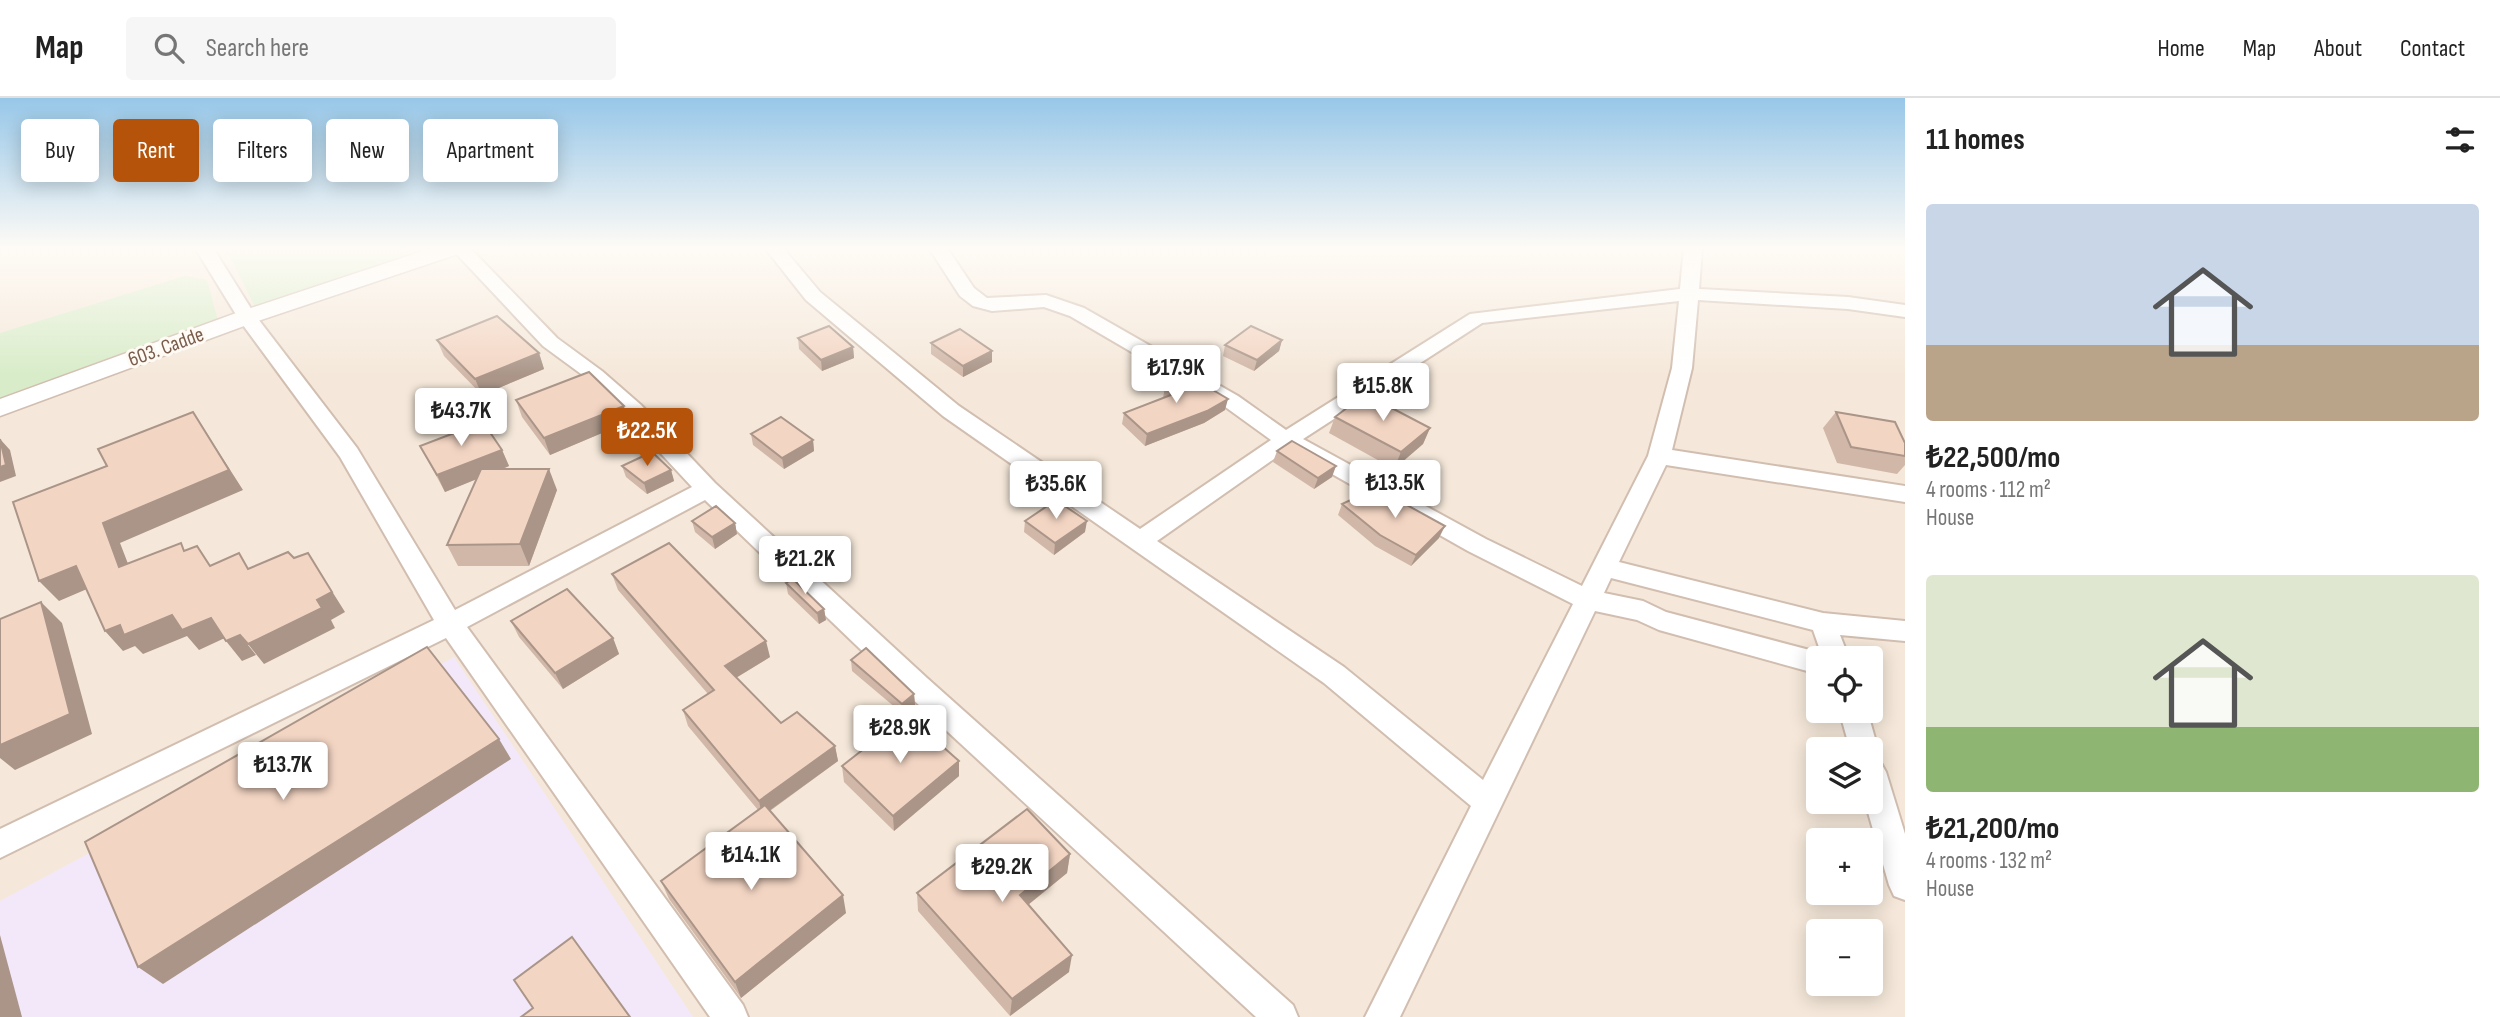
<!DOCTYPE html>
<html lang="en">
<head>
<meta charset="utf-8">
<style>
  body { margin:0; font-family:"Sofia Sans Condensed",sans-serif; background:#f6f6f6; color:#222; height:100vh; display:flex; flex-direction:column; font-size:26px; white-space:nowrap }
  * { box-sizing:border-box; margin:0 }
  p { font-size:23px; color:#767676 }
  .icon { flex:none; width:38px; height:38px; fill:none; stroke:currentColor; stroke-width:2; stroke-linecap:round; stroke-linejoin:round }
  .map { position:relative; flex:1; overflow:hidden }
  .drawer { display:flex; flex-direction:column; background:#fff; width:595px }
  .drawer>* { flex:none }
  .hud { position:absolute; left:21px; top:21px; width:665px; height:63px; display:flex; gap:14px }
  .fabs { position:absolute; left:1806px; top:548px; display:grid; gap:14px }
  .fabs a { display:grid; place-items:center; width:77px; height:77px; border-radius:7px; background:#fff; box-shadow:0 4px 18px #0003; font-size:35px }
  .price { position:absolute; translate:-50% -60px; padding:0 16px; border-radius:7px; background:#fff; color:#222; font-size:23px; line-height:46px; filter:drop-shadow(0 2px 4px #0008) }
  .price::after { content:''; position:absolute; left:50%; top:42px; width:21px; height:16px; margin-left:-10px; background:inherit; clip-path:polygon(0 0,100% 0,50% 100%) }
  .price.current { background:#b45309; color:#fff }
  ul { padding:0; list-style:none }
  li { display:grid; align-content:center; gap:14px; height:371px; padding:0 21px }
  li span { display:grid; place-items:center; height:217px; border-radius:7px; color:#555 }
  li>.icon { margin-inline-start:auto }
  span .icon { width:126px; height:126px; fill:#fffc; stroke-width:1 }
  li b { font-size:30px }
  h2 { display:flex; justify-content:space-between; align-items:center; height:84px; padding:0 21px; font-size:30px }
  .chip { padding:0 24px; border-radius:7px; background:#fff; box-shadow:0 4px 18px #0003; font-size:24px; line-height:63px }
  .chip.current { background:#b45309; color:#fff }
  header { display:flex; align-items:center; gap:42px; box-sizing:border-box; height:98px; padding:0 35px; background:#fff; border-bottom:2px solid #e0e0e0 }
  header strong { font-size:33px }
  nav { display:flex; gap:38px; margin-inline-start:auto; font-size:24px }
  .search { width:490px; height:63px; background:#f6f6f6; display:flex; align-items:center; gap:18px; box-sizing:border-box; padding:0 24px; border-radius:7px; color:#767676; font-size:26px }
  main { display:flex; flex:1; min-height:0 }
  .map>svg:first-child { display:block }
  .residential { fill:#f5e8da; fill-rule:evenodd }
  .education { fill:#f3e8fa }
  .green { fill:#d8ecc9 }
  .lines { fill:none; stroke-linecap:round; stroke-linejoin:round }
  .minor-casing { stroke:#d1beb0; stroke-width:4 }
  .tertiary-casing { stroke:#d1beb0; stroke-width:3 }
  .minor { fill:#fff; fill-rule:evenodd }
  .tertiary { fill:#fff; fill-rule:evenodd }
  .wall { fill:#d1b7a8 }
  .shaded-wall { fill:#aa9588 }
  .building { fill:#f3d5c3; stroke:#aa9588; stroke-width:2 }
  .labels { text-anchor:middle; dominant-baseline:central; stroke-width:6; stroke-linejoin:round; paint-order:stroke }
  .far-street-label { font-size:21px; fill:#7a5c4d; stroke:#fffaf3 }
</style>
</head>
<body>
<header>
<strong>Map</strong>
<div class="search"><svg class="icon" aria-label="search" viewBox="0 0 24 24"><circle cx="10" cy="10" r="6"/><path d="M15 15l6 6"/></svg>Search here</div>
<nav><a>Home</a><a>Map</a><a>About</a><a>Contact</a></nav>
</header>
<main>
<div class="map">
<svg width="1905" height="919" viewBox="0 0 1905 919">
  <rect width="100%" height="100%" fill="#fdf6ec"/>
  <!-- residential -->
  <path class="residential" d="M0,150H1905V919H0ZM1818,560H1871V612H1818ZM1818,651H1871V704H1818ZM1818,742H1871V794H1818ZM1818,833H1871V886H1818Z"/>
  <!-- education -->
  <polygon class="education" points="454,559 693,919 0,919 0,803"/>
  <!-- green -->
  <g class="green">
    <polygon points="226,150 426,150 255,209"/>
    <polygon points="185,178 207,182 218,223 0,301 0,235"/>
  </g>
  <g class="lines">
    <!-- minor casing -->
    <g class="minor-casing">
      <g id="minor">
        <polygon points="195,150 213,150 255,217 357,350 455,512 692,389 625,317 588,281 543,248 451,150 470,150 557,240 602,273 641,307 715,385 927,580 1293,907 1298,919 1256,919 907,596 705,402 467,529 743,907 748,919 710,919 446,540 0,760 0,731 434,522 340,359 240,223"/>
        <path d="M765,150H783L820,194L959,308L1140,431L1271,342L1224,308L1070,218L1044,209L992,213L973,208L960,198L929,150H947L974,190L987,200L1046,197L1084,210L1238,298L1286,332L1470,216L1680,191L1684,150H1702L1699,191L1848,199L1905,207V219L1848,211L1698,202L1692,270L1672,352L1905,388V404L1666,367L1619,464L1823,515L1905,523V543L1840,537L1849,560H1818V576L1659,532L1637,522L1595,513L1400,919H1365L1471,708L1324,585L943,318L806,202ZM1679,203L1672,270L1648,358L1582,488L1486,441L1303,341L1482,225ZM1288,351L1468,453L1573,506L1483,682L1344,569L1157,443ZM1611,480L1813,532L1821,555L1666,514L1643,503L1604,495Z"/>
        <polygon points="1839,612 1867,612 1878,651 1874,660 1871,661 1871,651 1850,651"/>
        <polygon points="1871,661 1881,665 1886,674 1905,736 1905,802 1894,798 1889,787 1865,704 1871,704"/>
      </g>
    </g>
    <!-- tertiary casing -->
    <g class="tertiary-casing">
      <polygon id="tertiary" points="432,150 464,150 461,155 255,224 0,318 0,301 239,214"/>
    </g>
    <!-- minor -->
    <use href="#minor" class="minor"/>
    <!-- tertiary -->
    <use href="#tertiary" class="tertiary"/>
  </g>
  <!-- wall -->
  <g class="wall">
    <polygon points="798,240 853,249 854,260 822,273 799,251"/>
    <polygon points="437,242 539,255 544,271 482,297 444,258"/>
    <polygon points="1282,242 1279,253 1254,273 1223,258 1225,247"/>
    <polygon points="931,245 992,264 963,279 931,256"/>
    <polygon points="1165,289 1225,312 1204,325 1145,348 1122,326 1124,315 1163,300"/>
    <polygon points="516,302 628,324 550,357 522,319"/>
    <polygon points="1836,314 1905,345 1905,367 1897,376 1837,365 1823,330"/>
    <polygon points="1335,319 1430,330 1423,346 1394,371 1329,335"/>
    <polygon points="751,336 813,342 814,353 784,371 753,347"/>
    <polygon points="420,348 502,352 509,368 503,371 557,392 529,468 458,468 447,447 476,381 445,394"/>
    <polygon points="1277,353 1332,379 1314,391 1273,364"/>
    <polygon points="622,368 671,372 674,383 647,396 626,379"/>
    <polygon points="1342,406 1439,440 1411,468 1375,448 1338,417"/>
    <polygon points="692,423 735,425 737,436 715,451 695,434"/>
    <polygon points="1025,423 1085,434 1054,457 1024,434"/>
    <polygon points="612,476 770,559 736,580 781,625 835,648 838,663 770,713 846,815 741,900 669,801 661,783 758,712 688,628 683,612 708,596 618,492"/>
    <polygon points="786,485 824,511 826,522 819,526 788,496"/>
    <polygon points="511,523 613,540 619,556 563,591 519,539"/>
    <polygon points="851,562 914,596 915,607 903,616 852,573"/>
    <polygon points="959,663 959,678 894,733 844,684 842,668"/>
    <polygon points="1070,756 1067,775 1028,807 1069,874 1010,918 918,813 917,795"/>
  </g>
  <!-- shaded-wall -->
  <g class="shaded-wall">
    <polygon points="1282,242 1279,253 1254,273 1257,262"/>
    <polygon points="853,249 854,260 822,273 821,262"/>
    <polygon points="992,253 992,264 963,279 963,268"/>
    <polygon points="539,255 544,271 482,297 475,281"/>
    <polygon points="1228,301 1225,312 1204,325 1145,348 1147,336"/>
    <polygon points="624,308 628,324 550,357 544,340"/>
    <polygon points="193,314 243,392 120,445 137,489 119,469 103,425"/>
    <polygon points="1430,330 1423,346 1394,371 1401,354"/>
    <polygon points="0,341 10,352 16,378 0,384"/>
    <polygon points="813,342 814,353 784,371 782,360"/>
    <polygon points="502,352 509,368 445,394 437,377"/>
    <polygon points="1336,368 1332,379 1314,391 1318,380"/>
    <polygon points="549,371 557,392 529,468 520,446"/>
    <polygon points="671,372 674,383 647,396 644,385"/>
    <polygon points="1087,423 1085,434 1054,457 1055,445"/>
    <polygon points="735,425 737,436 715,451 712,439"/>
    <polygon points="1445,428 1439,440 1411,468 1416,457"/>
    <polygon points="308,455 345,514 331,522 335,530 264,566 248,546 317,502"/>
    <polygon points="76,468 94,488 59,503 39,483"/>
    <polygon points="41,504 62,525 92,636 15,672 0,660 0,647"/>
    <polygon points="824,511 826,522 819,526 817,515"/>
    <polygon points="172,517 211,520 227,539 199,552 187,538 143,556 135,548 123,553 105,533 120,527"/>
    <polygon points="240,537 256,557 242,563 226,543"/>
    <polygon points="613,540 619,556 563,591 555,575"/>
    <polygon points="766,543 770,559 729,584 725,568"/>
    <polygon points="914,596 915,607 903,616 902,606"/>
    <polygon points="499,641 511,661 163,886 138,869"/>
    <polygon points="835,648 838,663 762,718 759,703"/>
    <polygon points="959,663 959,678 894,733 893,718"/>
    <polygon points="1070,756 1067,775 1018,815 1020,797"/>
    <polygon points="843,797 846,815 741,900 735,884"/>
    <polygon points="0,837 22,919 0,919"/>
    <polygon points="1072,857 1069,874 1010,918 1012,901"/>
  </g>
  <!-- building -->
  <g class="building">
    <polygon points="497,218 539,255 475,281 437,242"/>
    <polygon points="829,228 853,249 821,262 798,240"/>
    <polygon points="1251,228 1282,242 1257,262 1225,247"/>
    <polygon points="960,231 992,253 963,268 931,245"/>
    <polygon points="589,274 624,308 544,340 516,302"/>
    <polygon points="1186,276 1228,301 1207,313 1147,336 1124,315 1176,295 1165,289"/>
    <polygon points="1365,296 1430,330 1401,354 1335,319"/>
    <polygon points="193,314 229,372 103,425 119,469 181,445 184,453 197,448 210,468 239,455 248,471 288,454 294,460 308,455 332,494 317,502 322,510 248,546 240,537 226,543 211,520 182,532 172,517 124,537 120,527 105,533 76,468 39,483 13,404 107,368 98,351"/>
    <polygon points="1836,314 1895,324 1905,345 1905,358 1851,349"/>
    <polygon points="781,319 813,342 782,360 751,336"/>
    <polygon points="483,324 502,352 437,377 420,348"/>
    <polygon points="0,341 6,367 0,369"/>
    <polygon points="1292,343 1336,368 1318,380 1277,353"/>
    <polygon points="652,354 671,372 644,385 622,368"/>
    <polygon points="481,371 549,371 520,446 447,447"/>
    <polygon points="1376,390 1445,428 1416,457 1380,437 1342,406"/>
    <polygon points="1056,402 1087,423 1055,445 1025,423"/>
    <polygon points="716,408 735,425 712,439 692,423"/>
    <polygon points="669,445 766,543 725,568 781,625 797,614 835,648 759,703 683,612 714,592 612,476"/>
    <polygon points="793,481 824,511 817,515 786,485"/>
    <polygon points="567,491 613,540 555,575 511,523"/>
    <polygon points="41,504 70,616 0,647 0,521"/>
    <polygon points="427,549 499,641 138,869 85,744"/>
    <polygon points="866,550 914,596 902,606 851,562"/>
    <polygon points="907,617 959,663 893,718 842,668"/>
    <polygon points="765,707 843,797 735,884 661,783"/>
    <polygon points="1027,711 1070,756 1020,797 1072,857 1012,901 917,795"/>
    <polygon points="572,839 630,919 521,919 533,910 514,882"/>
  </g>
  <!-- sky -->
  <linearGradient id="sky" x2="0" y2="1"><stop stop-color="#97c7e8"/><stop offset="0.54" stop-color="#fefbf6"/><stop offset="1" stop-color="#fefbf6" stop-opacity="0"/></linearGradient>
  <rect width="1905" height="278" fill="url(#sky)"/>
  <g class="labels">
    <!-- far-street labels -->
    <g class="far-street-label">
      <text transform="translate(166 249) rotate(-20)">603. Cadde</text>
    </g>
  </g>
</svg>
<div class="fabs">
<a><svg class="icon" aria-label="locate" viewBox="0 0 24 24"><circle cx="12" cy="12" r="6"/><path d="M12 2v4M12 18v4M2 12h4M18 12h4"/></svg></a>
<a><svg class="icon" aria-label="layers" viewBox="0 0 24 24"><path d="M12 4l9 5-9 5-9-5zM3 14l9 5 9-5"/></svg></a>
<a>+</a>
<a>−</a>
</div>
<b class="price" style="left:1176px;top:307px">₺17.9K</b>
<b class="price" style="left:1383px;top:325px">₺15.8K</b>
<b class="price" style="left:461px;top:350px">₺43.7K</b>
<b class="price current" style="left:647px;top:370px">₺22.5K</b>
<b class="price" style="left:1395px;top:422px">₺13.5K</b>
<b class="price" style="left:1056px;top:423px">₺35.6K</b>
<b class="price" style="left:805px;top:498px">₺21.2K</b>
<b class="price" style="left:900px;top:667px">₺28.9K</b>
<b class="price" style="left:283px;top:704px">₺13.7K</b>
<b class="price" style="left:751px;top:794px">₺14.1K</b>
<b class="price" style="left:1002px;top:806px">₺29.2K</b>
<div class="hud">
<a class="chip">Buy</a>
<a class="chip current">Rent</a>
<a class="chip">Filters</a>
<a class="chip">New</a>
<a class="chip">Apartment</a>
</div>
</div>
<section class="drawer">
<h2>11 homes<svg class="icon" aria-label="filters" viewBox="0 0 24 24"><path d="M4 7h16M4 17h16"/><circle cx="9" cy="7" r="2"/><circle cx="15" cy="17" r="2"/></svg></h2>
<ul>
<li><span style="background:linear-gradient(#c9d6e8 65%,#b9a48a 0)"><svg class="icon" aria-label="home" viewBox="0 0 24 24"><path d="M3 11l9-7 9 7M6 9v11h12V9"/></svg></span><div><b>₺22,500/mo</b><p>4 rooms · 112 m²</p><p>House</p></div></li>
<li><span style="background:linear-gradient(#dfe7d0 70%,#8fb573 0)"><svg class="icon" aria-label="home" viewBox="0 0 24 24"><path d="M3 11l9-7 9 7M6 9v11h12V9"/></svg></span><div><b>₺21,200/mo</b><p>4 rooms · 132 m²</p><p>House</p></div></li>
</ul>
</section>
</main>
</body>
</html>
